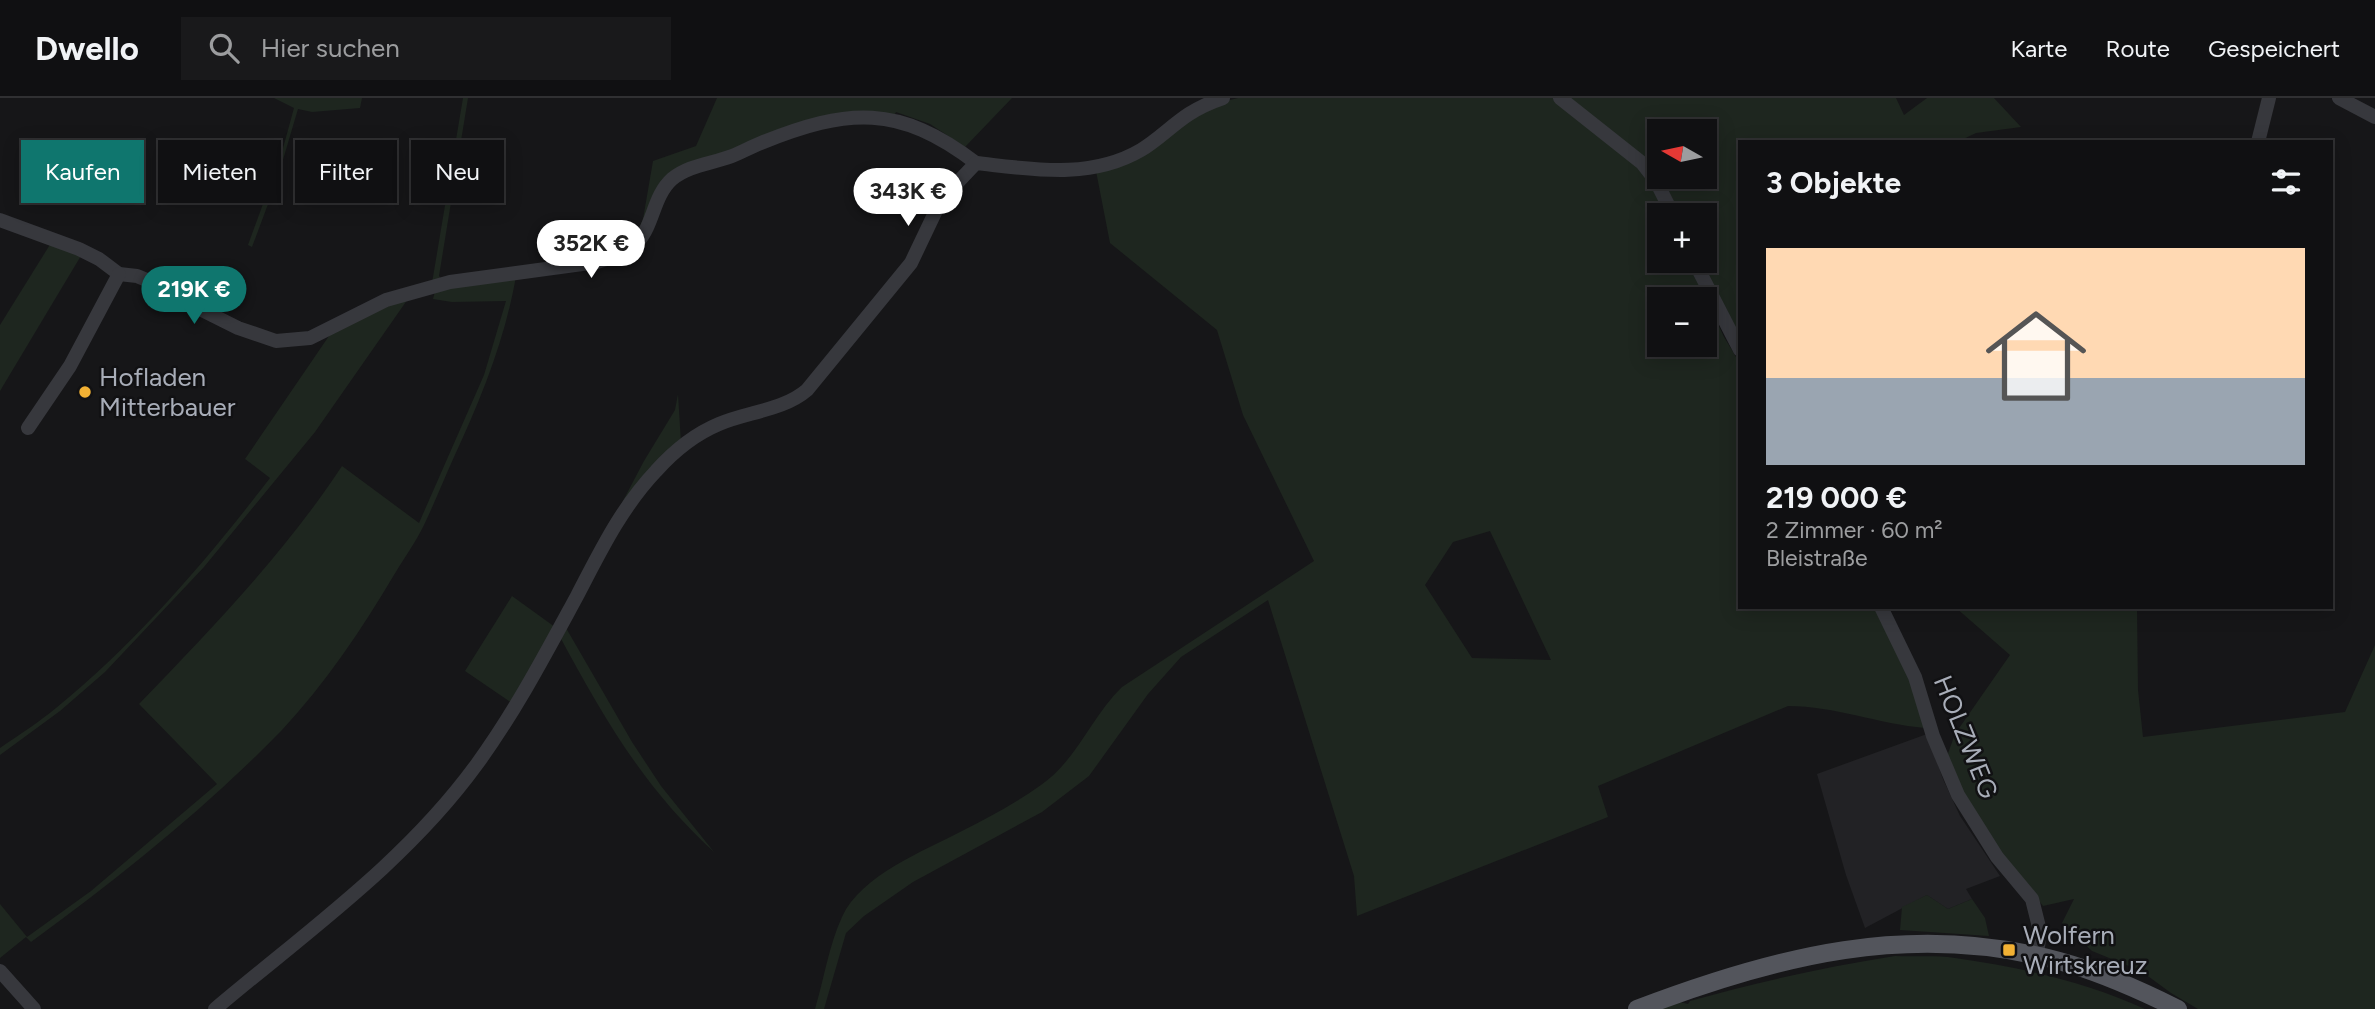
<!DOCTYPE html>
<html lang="de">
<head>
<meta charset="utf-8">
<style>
  body { margin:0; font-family:Figtree,sans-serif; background:#19191b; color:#f1f3f6; height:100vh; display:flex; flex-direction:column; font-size:26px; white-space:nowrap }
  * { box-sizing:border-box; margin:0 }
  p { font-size:23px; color:#9c9d9f }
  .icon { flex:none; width:38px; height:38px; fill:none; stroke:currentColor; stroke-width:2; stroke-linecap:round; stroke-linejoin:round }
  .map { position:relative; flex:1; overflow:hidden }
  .drawer { position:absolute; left:1738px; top:42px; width:595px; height:469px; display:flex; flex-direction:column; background:#101012; border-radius:0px; box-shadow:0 4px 18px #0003,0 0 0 2px #303032 }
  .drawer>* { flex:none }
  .banner { position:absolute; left:21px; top:42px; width:665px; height:63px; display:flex; gap:14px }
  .needle { width:46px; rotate:279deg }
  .tools { position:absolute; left:1647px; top:21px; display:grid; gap:14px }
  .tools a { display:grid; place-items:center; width:70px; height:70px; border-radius:0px; background:#101012; box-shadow:0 4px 18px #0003,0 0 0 2px #303032; font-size:35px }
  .price { position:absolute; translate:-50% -60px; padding:0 16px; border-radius:24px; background:#fff; color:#222; font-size:23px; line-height:46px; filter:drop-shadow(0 2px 4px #0008) }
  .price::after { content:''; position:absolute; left:50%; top:42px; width:21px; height:16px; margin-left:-10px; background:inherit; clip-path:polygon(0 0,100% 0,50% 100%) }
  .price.current { background:#0f766e; color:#fff }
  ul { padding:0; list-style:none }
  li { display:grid; align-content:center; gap:14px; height:371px; padding:0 28px }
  li span { display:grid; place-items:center; height:217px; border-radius:0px; color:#555 }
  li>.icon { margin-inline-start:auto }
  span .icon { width:126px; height:126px; fill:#fffc; stroke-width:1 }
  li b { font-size:30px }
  h2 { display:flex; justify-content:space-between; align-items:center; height:84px; padding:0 28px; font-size:30px }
  .tag { padding:0 24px; border-radius:0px; background:#101012; box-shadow:0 4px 18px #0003,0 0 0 2px #303032; font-size:24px; line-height:63px }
  .tag.current { background:#0f766e; color:#fff }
  header { display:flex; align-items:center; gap:42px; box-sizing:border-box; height:98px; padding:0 35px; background:#101012; border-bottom:2px solid #303032 }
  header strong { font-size:33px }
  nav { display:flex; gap:38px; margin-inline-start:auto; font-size:24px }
  .search { width:490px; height:63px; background:#19191b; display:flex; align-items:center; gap:18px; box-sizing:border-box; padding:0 24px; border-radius:0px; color:#9c9d9f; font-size:26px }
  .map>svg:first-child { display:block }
  .built { fill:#222225 }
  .green { fill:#1e261f; fill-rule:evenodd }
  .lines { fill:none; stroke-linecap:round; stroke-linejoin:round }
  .minor { stroke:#37383d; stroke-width:14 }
  .major { stroke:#53555c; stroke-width:18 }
  .poi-dot { fill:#f2b134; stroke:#111113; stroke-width:2.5 }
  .labels { text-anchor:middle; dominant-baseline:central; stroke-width:5; stroke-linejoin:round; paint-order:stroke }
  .poi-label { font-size:26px; fill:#a8adb8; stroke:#111113; text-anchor:start }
  .street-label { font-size:26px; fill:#a8adb8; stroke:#111113 }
</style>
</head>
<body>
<header>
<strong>Dwello</strong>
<div class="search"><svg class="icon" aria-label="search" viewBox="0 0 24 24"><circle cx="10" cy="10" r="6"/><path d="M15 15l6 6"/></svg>Hier suchen</div>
<nav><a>Karte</a><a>Route</a><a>Gespeichert</a></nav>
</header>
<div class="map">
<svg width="2375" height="911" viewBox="0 0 2375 911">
  <rect width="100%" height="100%" fill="#161618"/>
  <!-- built -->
  <polygon class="built" points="1927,636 1943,681 1960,718 2000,778 1966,791 1972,801 1948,811 1927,797 1865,830 1846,777 1817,676"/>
  <!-- green -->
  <g class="green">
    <polygon points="274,0 362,0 360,10 312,14 298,11 277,82 252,149 248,147 282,54 294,10"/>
    <polygon points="463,0 468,0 439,178 443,183 432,185"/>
    <polygon points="717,0 1012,0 965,49 930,26 896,14 894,18 855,14 688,67 635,139 643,121 653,63 696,48"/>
    <path d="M1238,0H1553L1641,68L1667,117H1659V163H1688L1724,239L1739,264L1740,509H1877L1918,599L1925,630C1879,626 1835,608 1788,608L1598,688L1608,719L1357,818L1354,778L1268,502L1181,559L1148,596L1089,678L1042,714L913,784L864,818L846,835L824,911H815C824,881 829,847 842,819C861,777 924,753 962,733C989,719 1016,705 1041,687C1077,662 1091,619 1122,589L1314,463L1243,317L1217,232L1110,145L1096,73L1226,3ZM1659,201H1704V247H1659ZM1490,433L1551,562L1472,560L1425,487L1453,444Z"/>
    <path d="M1569,0H1896L1904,17L1927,0H1994L2021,29L1976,35L1957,44H1740L1739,243L1698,163H1704V117H1676L1658,81ZM1659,33H1704V79H1659Z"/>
    <polygon points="51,145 82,156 0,293 0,227"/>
    <path d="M516,178C505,242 481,301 454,359C444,381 435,404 424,427C416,444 404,460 394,477C362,531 325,586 282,632C206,710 119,780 31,844L26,839L0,860V806L27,839L91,793L217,686L139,606C212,530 284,456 342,368L419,425L484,277L506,203L452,204L433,201L436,190Z"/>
    <path d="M410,198L315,334L204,469L105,574L60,613L0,657V650C19,637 39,624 56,610C137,544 207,462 270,380L245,361L331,235Z"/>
    <polygon points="678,296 681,345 614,420 644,363 675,312"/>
    <polygon points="512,498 555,529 512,605 465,573"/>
    <polygon points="1955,509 2137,509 2138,592 2143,639 2345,614 2375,547 2375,911 2198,911 2171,895 2141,873 2092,853 2062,825 2074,801 2043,808 1981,728 1946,661 1955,636 2010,557"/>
    <path d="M566,530L632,644L661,688L714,754C644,690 603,619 559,537Z"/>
    <polygon points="1927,797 1948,811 1972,801 1985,820 1989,838 1900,832 1902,809"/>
    <path d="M1895,858C1915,859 1936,857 1955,860C2019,869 2087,884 2145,911H1660L1680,904L1688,906L1690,903C1758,884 1825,869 1895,858Z"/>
  </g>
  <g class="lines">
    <!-- minor -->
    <g class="minor">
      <polyline points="1560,0 1642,65 1656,83 1673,117"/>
      <polyline points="2339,0 2375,19"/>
      <polyline points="2258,44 2269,0"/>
      <path d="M0,122L79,151L99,161L119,176L137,178L178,195L200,211L238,230L276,243L310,240L386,202L450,184L597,164C609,160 622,157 632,149C654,133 651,100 672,81C689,67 711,66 732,58C742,54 751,49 761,45C848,10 899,6 976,65"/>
      <polyline points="1694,163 1740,252"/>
      <polyline points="28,330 70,268 119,176"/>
      <polyline points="1881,509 1915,579 1933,638 1958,697 1997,759 2032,801 2040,833 2037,857"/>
      <polyline points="0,873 34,911"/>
      <path d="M215,911C306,834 406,764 477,666C515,614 546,555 577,498C600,454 621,410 656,373C673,354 695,336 719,326C747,314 784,312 807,292L911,165L941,102L976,65C1031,71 1090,82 1141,52C1158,42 1172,27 1189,16C1200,9 1211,4 1223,0"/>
    </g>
    <!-- major -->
    <path class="major" d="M1637,911C1776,858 1910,823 2059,863C2100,874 2140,892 2178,911"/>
  </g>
  <!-- markers -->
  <g class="poi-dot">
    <circle cx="85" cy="294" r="7"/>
    <rect x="2002" y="845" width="14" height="14" rx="3.5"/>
  </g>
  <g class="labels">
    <!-- poi labels -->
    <g class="poi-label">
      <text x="99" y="279">Hofladen<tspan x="99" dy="30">Mitterbauer</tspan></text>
      <text x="2023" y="837">Wolfern<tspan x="2023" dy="30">Wirtskreuz</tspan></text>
    </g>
    <!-- street labels -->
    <g class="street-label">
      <text transform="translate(1966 639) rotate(68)">HOLZWEG</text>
    </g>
  </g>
</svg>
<div class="tools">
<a><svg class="needle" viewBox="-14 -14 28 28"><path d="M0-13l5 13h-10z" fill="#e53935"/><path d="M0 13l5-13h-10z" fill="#9c9d9f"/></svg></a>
<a>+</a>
<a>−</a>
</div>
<b class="price" style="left:908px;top:130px">343K €</b>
<b class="price" style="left:591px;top:182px">352K €</b>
<b class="price current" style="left:194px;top:228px">219K €</b>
<div class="banner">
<a class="tag current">Kaufen</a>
<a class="tag">Mieten</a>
<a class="tag">Filter</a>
<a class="tag">Neu</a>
</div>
<section class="drawer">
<h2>3 Objekte<svg class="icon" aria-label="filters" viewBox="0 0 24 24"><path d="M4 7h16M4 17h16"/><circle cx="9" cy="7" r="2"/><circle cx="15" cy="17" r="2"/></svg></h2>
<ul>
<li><span style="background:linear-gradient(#ffd9b3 60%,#9aa5b1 0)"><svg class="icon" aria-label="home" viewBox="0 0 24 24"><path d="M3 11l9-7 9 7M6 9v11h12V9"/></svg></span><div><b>219 000 €</b><p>2 Zimmer · 60 m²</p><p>Bleistraße</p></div></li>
</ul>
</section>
</div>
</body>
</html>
